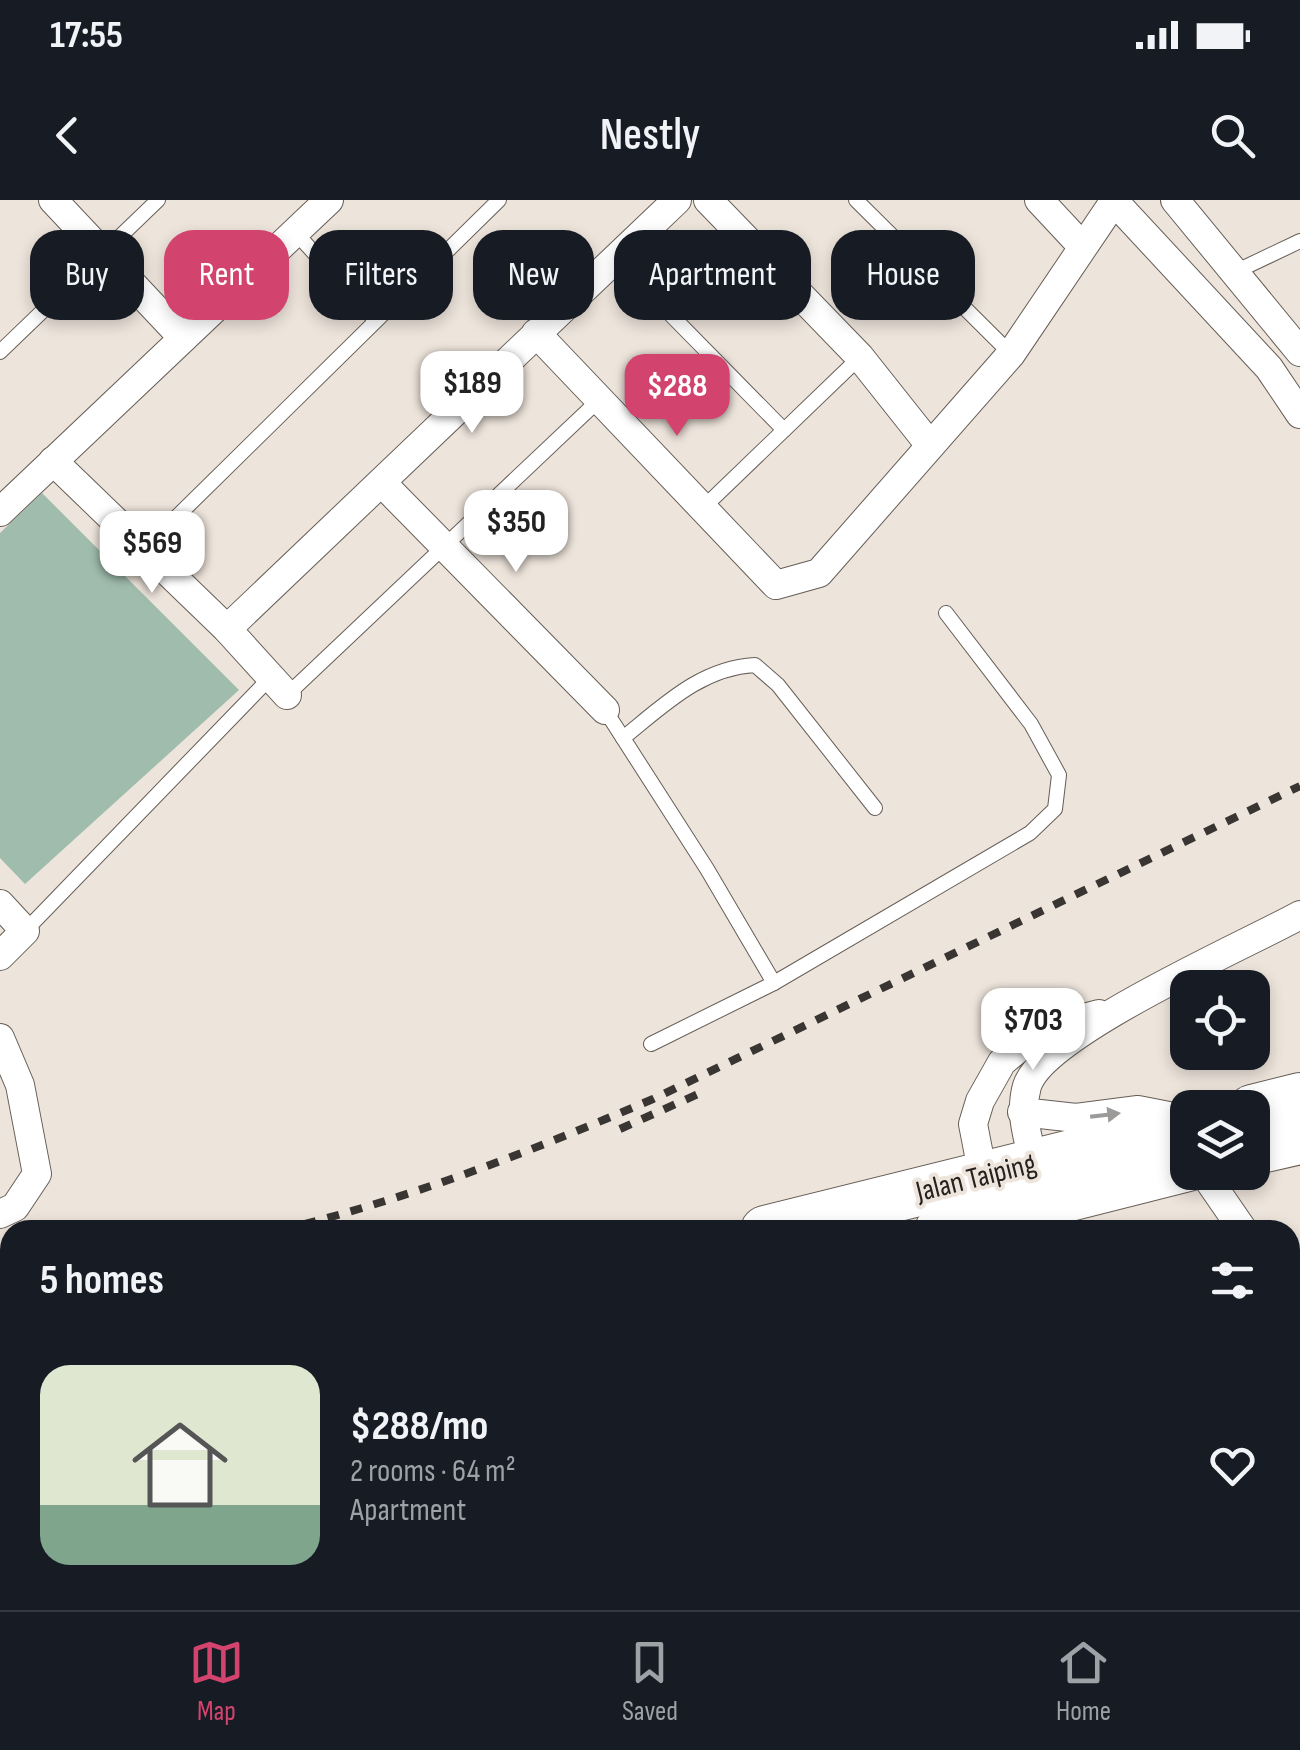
<!DOCTYPE html>
<html lang="en">
<head>
<meta charset="utf-8">
<style>
  body { margin:0; font-family:"Sofia Sans Condensed",sans-serif; background:#242831; color:#f1f3f6; height:100vh; display:flex; flex-direction:column; font-size:38px; white-space:nowrap }
  * { box-sizing:border-box; margin:0 }
  p { font-size:32px; color:#9ea1a6 }
  .icon { flex:none; width:55px; height:55px; fill:none; stroke:currentColor; stroke-width:2; stroke-linecap:round; stroke-linejoin:round }
  .map { position:relative; flex:1; overflow:hidden }
  .side { position:absolute; left:0px; top:1020px; width:1300px; height:390px; display:flex; flex-direction:column; background:#171b24; border-radius:30px 30px 0 0; box-shadow:0 5px 15px #0003 }
  .side>* { flex:none }
  .banner { position:absolute; left:30px; top:30px; width:1240px; height:90px; display:flex; gap:20px }
  .tools { position:absolute; left:1170px; top:770px; display:grid; gap:20px }
  .tools a { display:grid; place-items:center; width:100px; height:100px; border-radius:20px; background:#171b24; box-shadow:0 5px 15px #0003; font-size:50px }
  .price { position:absolute; translate:-50% -85px; padding:0 22px; border-radius:20px; background:#fff; color:#222; font-size:32px; line-height:65px; filter:drop-shadow(0 2px 5px #0008) }
  .price::after { content:''; position:absolute; left:50%; top:60px; width:30px; height:22px; margin-left:-15px; background:inherit; clip-path:polygon(0 0,100% 0,50% 100%) }
  .price.current { background:#d2436e; color:#fff }
  ul { padding:0; list-style:none }
  li { display:flex; align-items:center; gap:30px; height:250px; padding:0 40px }
  li span { display:grid; place-items:center; flex:none; width:280px; height:200px; border-radius:30px; color:#555 }
  li>.icon { margin-inline-start:auto }
  span .icon { width:120px; height:120px; fill:#fffc; stroke-width:1 }
  li b { font-size:42px }
  h2 { display:flex; justify-content:space-between; align-items:center; height:120px; padding:0 40px; font-size:42px }
  .tag { padding:0 35px; border-radius:30px; background:#171b24; box-shadow:0 5px 15px #0003; font-size:35px; line-height:90px }
  .tag.current { background:#d2436e; color:#fff }
  .status { display:flex; justify-content:space-between; align-items:center; height:70px; padding:0 50px; background:#171b24; direction:ltr }
  .status svg { height:28px; fill:currentColor }
  header { display:flex; justify-content:space-between; align-items:center; height:130px; padding:0 40px; background:#171b24; font-size:45px; font-weight:600 }
  .tab-bar { display:flex; justify-content:space-around; align-items:center; height:140px; border-top:2px solid #363941; background:#171b24; font-size:28px; color:#9ea1a6 }
  .tab-bar a { display:grid; justify-items:center; gap:5px }
  .tab-bar .current { color:#d2436e }
  .map>svg:first-child { display:block }
  .green { fill:#9fbcad }
  .lines { fill:none; stroke-linecap:round; stroke-linejoin:round }
  .lane-casing { stroke:#665e57; stroke-width:16 }
  .street-casing { stroke:#665e57; stroke-width:30 }
  .highway-casing { stroke:#665e57; stroke-width:50 }
  .lane { stroke:#fff; stroke-width:14 }
  .street { stroke:#fff; stroke-width:28 }
  .highway { stroke:#fff; stroke-width:48 }
  .rail { stroke:#393532; stroke-width:8; stroke-dasharray:12 12; stroke-linecap:butt }
  .oneway { fill:#9c9b9a }
  .labels { text-anchor:middle; dominant-baseline:central; stroke-width:8; stroke-linejoin:round; paint-order:stroke }
  .street-label { font-size:30px; fill:#24211e; stroke:#ede4db }
</style>
</head>
<body>
<div class="status"><b>17:55</b><svg viewBox="0 0 49 12"><path d="M0 12V9h3v3zM5 12V6h3v6zM10 12V3h3v9zM15 12V0h3v12zM26 1h20v11H26zM47 4h2v5h-2z"/></svg></div>
<header><svg class="icon" aria-label="back" viewBox="0 0 24 24"><path d="M15 5l-7 7 7 7"/></svg>Nestly<svg class="icon" aria-label="search" viewBox="0 0 24 24"><circle cx="10" cy="10" r="6"/><path d="M15 15l6 6"/></svg></header>
<div class="map">
<svg width="1300" height="1410" viewBox="0 0 1300 1410">
  <rect width="100%" height="100%" fill="#ede4db"/>
  <!-- green -->
  <polygon class="green" points="42,293 239,490 25,684 0,658 0,333"/>
  <g class="lines">
    <!-- lane casing -->
    <g class="lane-casing">
      <g id="lane">
        <polyline points="856,0 1011,154"/>
        <polyline points="296,33 375,120"/>
        <polyline points="616,59 784,230"/>
        <polyline points="1237,71 1300,41"/>
        <polyline points="0,152 158,0"/>
        <polyline points="703,308 860,157"/>
        <polyline points="145,348 499,0"/>
        <polyline points="287,495 600,199"/>
        <polyline points="605,510 707,669 774,783"/>
        <path d="M623,538C664,505 701,468 755,465L778,485L875,608"/>
        <polyline points="25,731 270,478"/>
        <polyline points="651,844 774,783 1030,633 1055,609 1059,575 1031,524 946,413"/>
        <polyline points="874,1400 879,1410"/>
      </g>
    </g>
    <!-- street casing -->
    <g class="street-casing">
      <g id="street">
        <polyline points="53,0 183,138"/>
        <polyline points="708,0 860,157 929,244"/>
        <polyline points="1039,0 1081,45"/>
        <polyline points="1113,0 1269,168 1300,214"/>
        <polyline points="1175,0 1300,152"/>
        <polyline points="536,133 776,385 819,373 1011,154 1115,0"/>
        <polyline points="53,261 227,429 287,495"/>
        <polyline points="383,284 605,510"/>
        <polyline points="0,312 329,0"/>
        <polyline points="227,429 677,0"/>
        <polyline points="0,704 25,731 0,756"/>
        <polyline points="0,838 20,885 37,974 15,1007 0,1014"/>
        <polyline points="1022,912 1076,918 1138,910 1179,918"/>
        <polyline points="1203,972 1243,1030"/>
        <path d="M1037,977C1031,946 1018,917 1027,886C1044,833 1246,745 1300,715"/>
        <polyline points="985,986 973,924 980,901 1002,862 1042,829 1099,814"/>
        <polyline points="1290,1099 1300,1114"/>
        <polyline points="0,1302 10,1299"/>
        <polyline points="1290,1385 1300,1380"/>
        <polyline points="307,1400 311,1410"/>
        <polyline points="686,1400 690,1410"/>
        <polyline points="1237,1410 1258,1400"/>
      </g>
    </g>
    <!-- highway casing -->
    <g class="highway-casing">
      <g id="highway">
        <polyline points="1252,909 1300,897"/>
        <polyline points="1252,951 1300,940"/>
        <polyline points="765,1030 1188,925"/>
        <polyline points="939,1030 1188,967"/>
        <polyline points="0,1220 10,1217"/>
        <polyline points="0,1269 10,1266"/>
      </g>
    </g>
    <!-- lane -->
    <use href="#lane" class="lane"/>
    <!-- street -->
    <use href="#street" class="street"/>
    <!-- highway -->
    <use href="#highway" class="highway"/>
    <!-- rail -->
    <g class="rail">
      <polyline points="620,929 707,890"/>
      <path d="M281,1030C409,999 532,951 653,899L1300,586"/>
      <polyline points="0,1109 10,1107"/>
    </g>
  </g>
  <!-- one-way arrows -->
  <defs><path id="oneway-solid" d="M-6-.8H1V-3.2L6.5 0L1 3.2V.8H-6Z" transform="scale(2.5)"/></defs>
  <use class="oneway" href="#oneway-solid" transform="translate(1105 915) rotate(-7)"/>
  <g class="labels">
    <!-- street labels -->
    <g class="street-label">
      <text transform="translate(976 978) rotate(-14)">Jalan Taiping</text>
    </g>
  </g>
</svg>
<div class="tools">
<a><svg class="icon" aria-label="locate" viewBox="0 0 24 24"><circle cx="12" cy="12" r="6"/><path d="M12 2v4M12 18v4M2 12h4M18 12h4"/></svg></a>
<a><svg class="icon" aria-label="layers" viewBox="0 0 24 24"><path d="M12 4l9 5-9 5-9-5zM3 14l9 5 9-5"/></svg></a>
</div>
<b class="price" style="left:472px;top:236px">$189</b>
<b class="price current" style="left:677px;top:239px">$288</b>
<b class="price" style="left:516px;top:375px">$350</b>
<b class="price" style="left:152px;top:396px">$569</b>
<b class="price" style="left:1033px;top:873px">$703</b>
<div class="banner">
<a class="tag">Buy</a>
<a class="tag current">Rent</a>
<a class="tag">Filters</a>
<a class="tag">New</a>
<a class="tag">Apartment</a>
<a class="tag">House</a>
</div>
<section class="side">
<h2>5 homes<svg class="icon" aria-label="filters" viewBox="0 0 24 24"><path d="M4 7h16M4 17h16"/><circle cx="9" cy="7" r="2"/><circle cx="15" cy="17" r="2"/></svg></h2>
<ul>
<li><span style="background:linear-gradient(#dfe7d0 70%,#7fa58c 0)"><svg class="icon" aria-label="home" viewBox="0 0 24 24"><path d="M3 11l9-7 9 7M6 9v11h12V9"/></svg></span><div><b>$288/mo</b><p>2 rooms · 64 m²</p><p>Apartment</p></div><svg class="icon" aria-label="heart" viewBox="0 0 24 24"><path d="M12 20l-8-8c-3-5 5-10 8-4 3-6 11-1 8 4z"/></svg></li>
</ul>
</section>
</div>
<nav class="tab-bar">
<a class="current"><svg class="icon" aria-label="map" viewBox="0 0 24 24"><path d="M3 6l6-2 6 2 6-2v14l-6 2-6-2-6 2zM9 4v14M15 6v14"/></svg>Map</a>
<a><svg class="icon" aria-label="saved" viewBox="0 0 24 24"><path d="M7 4h10v16l-5-4-5 4z"/></svg>Saved</a>
<a><svg class="icon" aria-label="home" viewBox="0 0 24 24"><path d="M3 11l9-7 9 7M6 9v11h12V9"/></svg>Home</a>
</nav>
</body>
</html>
